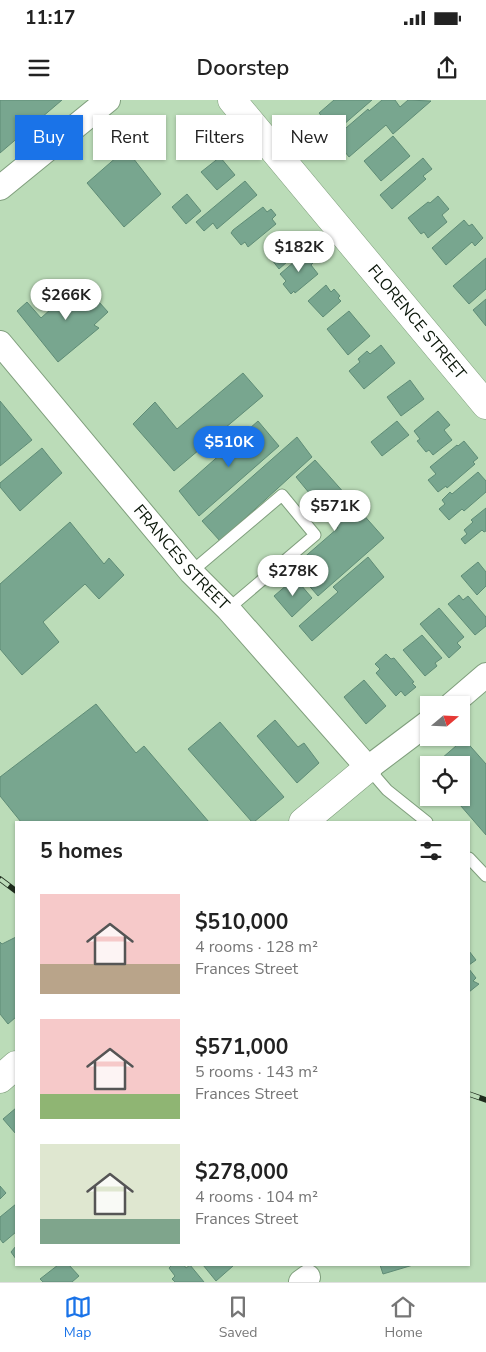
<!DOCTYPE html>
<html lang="en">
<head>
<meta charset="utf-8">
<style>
  body { margin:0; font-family:"Nunito Sans",sans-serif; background:#f2f2f2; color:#222; height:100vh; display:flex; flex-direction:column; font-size:19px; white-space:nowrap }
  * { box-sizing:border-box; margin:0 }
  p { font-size:16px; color:#767676 }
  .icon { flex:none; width:28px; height:28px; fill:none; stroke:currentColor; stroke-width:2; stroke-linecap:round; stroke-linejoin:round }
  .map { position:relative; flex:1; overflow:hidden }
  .panel { position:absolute; left:15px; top:721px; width:455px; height:445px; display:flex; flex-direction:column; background:#fff; border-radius:0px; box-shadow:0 1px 4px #0004 }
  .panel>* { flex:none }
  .top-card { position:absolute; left:15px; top:15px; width:456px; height:45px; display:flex; gap:10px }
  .needle { width:32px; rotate:71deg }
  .buttons { position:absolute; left:420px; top:596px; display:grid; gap:10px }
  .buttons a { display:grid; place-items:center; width:50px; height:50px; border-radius:0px; background:#fff; box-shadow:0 1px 4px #0004; font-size:25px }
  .price { position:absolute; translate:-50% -42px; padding:0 11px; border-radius:18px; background:#fff; color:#222; font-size:16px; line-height:32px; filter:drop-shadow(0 1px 2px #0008) }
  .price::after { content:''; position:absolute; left:50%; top:30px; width:15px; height:11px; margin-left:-8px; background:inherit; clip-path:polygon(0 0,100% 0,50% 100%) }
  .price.active { background:#1a73e8; color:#fff }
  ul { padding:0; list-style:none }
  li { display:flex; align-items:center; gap:15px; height:125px; padding:0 25px }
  li span { display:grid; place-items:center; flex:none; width:140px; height:100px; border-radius:0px; color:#555 }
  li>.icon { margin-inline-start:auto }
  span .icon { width:60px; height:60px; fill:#fffc; stroke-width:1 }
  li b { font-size:21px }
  h2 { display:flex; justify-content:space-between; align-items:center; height:60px; padding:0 25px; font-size:21px }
  .pill { padding:0 18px; border-radius:0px; background:#fff; box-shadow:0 1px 4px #0004; font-size:18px; line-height:45px }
  .pill.active { background:#1a73e8; color:#fff }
  .status { display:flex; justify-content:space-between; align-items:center; height:35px; padding:0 25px; background:#fff; direction:ltr }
  .status svg { height:14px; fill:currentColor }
  header { display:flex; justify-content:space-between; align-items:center; height:65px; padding:0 25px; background:#fff; font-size:22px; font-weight:600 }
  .tab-bar { display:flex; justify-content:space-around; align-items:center; height:70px; border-top:1px solid #e0e0e0; background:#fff; font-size:14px; color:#767676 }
  .tab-bar a { display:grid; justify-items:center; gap:2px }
  .tab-bar .active { color:#1a73e8 }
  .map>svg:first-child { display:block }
  .building { fill:#78a68f; stroke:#5f8c76 }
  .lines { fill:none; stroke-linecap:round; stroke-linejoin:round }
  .lane-casing { stroke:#7f9e7c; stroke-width:13 }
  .street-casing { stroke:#7f9e7c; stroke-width:26 }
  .secondary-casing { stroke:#7f9e7c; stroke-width:29 }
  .lane { stroke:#fff; stroke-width:11 }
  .street { stroke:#fff; stroke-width:24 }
  .secondary { stroke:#fff; stroke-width:28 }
  .rail-casing { stroke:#1e2c1d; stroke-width:5.5 }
  .rail { stroke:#bbdcb8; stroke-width:4; stroke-dasharray:11; stroke-linecap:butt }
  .labels { text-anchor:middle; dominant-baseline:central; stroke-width:4; stroke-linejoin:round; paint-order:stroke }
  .street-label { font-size:16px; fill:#0a1609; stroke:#bbdcb8 }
</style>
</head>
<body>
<div class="status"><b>11:17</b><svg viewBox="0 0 49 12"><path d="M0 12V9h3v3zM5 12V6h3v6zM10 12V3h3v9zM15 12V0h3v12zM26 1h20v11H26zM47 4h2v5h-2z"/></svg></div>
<header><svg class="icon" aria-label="menu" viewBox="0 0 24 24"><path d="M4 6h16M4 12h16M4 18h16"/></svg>Doorstep<svg class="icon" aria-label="share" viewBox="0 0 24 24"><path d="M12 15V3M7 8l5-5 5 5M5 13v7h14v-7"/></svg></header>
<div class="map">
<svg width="486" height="1182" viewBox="0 0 486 1182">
  <rect width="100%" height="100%" fill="#bbdcb8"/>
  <!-- building -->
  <g class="building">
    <polygon points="0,0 62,0 0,53"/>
    <polygon points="334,0 372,0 335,32 319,13"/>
    <polygon points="382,0 395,0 400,7 408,0 431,1 393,34 386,25 349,57 341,47 346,43 339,34 368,9 369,11"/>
    <polygon points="393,36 410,56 381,81 364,61"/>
    <polygon points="126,49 161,94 124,127 87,83"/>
    <polygon points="220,57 235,75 217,90 201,72"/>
    <polygon points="423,58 432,69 423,76 426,79 392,109 380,95"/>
    <polygon points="245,81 257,95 217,129 213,123 204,131 196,122"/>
    <polygon points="187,94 201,111 186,124 172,107"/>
    <polygon points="438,96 449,109 442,115 447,122 428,138 424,132 421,134 408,118 428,102 430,103"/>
    <polygon points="263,107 267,112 271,109 276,115 272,119 276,124 248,147 245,142 241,145 231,133 233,130"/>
    <polygon points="464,120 469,126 472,124 483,138 475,146 472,142 446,165 432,148"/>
    <polygon points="284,135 289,141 293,137 303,148 279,169 265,151"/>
    <polygon points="309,153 316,160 311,165 318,174 295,193 294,191 291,194 283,184 286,181 280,174 302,155 304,157"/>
    <polygon points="486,158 486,189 469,204 453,186"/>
    <polygon points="81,182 108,212 94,225 99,228 58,262 17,211 27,202 41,218"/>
    <polygon points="326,185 331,192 334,189 340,196 338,198 341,201 323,217 308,201"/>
    <polygon points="486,199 486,226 473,210"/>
    <polygon points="349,211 370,236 348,255 327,229"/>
    <polygon points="381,245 395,263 364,289 349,271 360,262 358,259 367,251 370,254"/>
    <polygon points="243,273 263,296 174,371 133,324 155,302 177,329"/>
    <polygon points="410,280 424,299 401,316 387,297"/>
    <polygon points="0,301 32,340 0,366"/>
    <polygon points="438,311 450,325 444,330 452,340 433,355 429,350 426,352 417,341 420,339 414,331"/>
    <polygon points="258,321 279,346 199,416 179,391"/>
    <polygon points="397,321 409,335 382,356 371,342"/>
    <polygon points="297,337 312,357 220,441 202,421"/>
    <polygon points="464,341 478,358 473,362 475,364 447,388 446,386 438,392 428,380 436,374 430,367 457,345 458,346"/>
    <polygon points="42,348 62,373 20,411 0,387 0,383"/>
    <polygon points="315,360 384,438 318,496 293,467 338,428 296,377"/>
    <polygon points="478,372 486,381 486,392 464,411 462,409 449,420 439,409 445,404 442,400 450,392 452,394"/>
    <polygon points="486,408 486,431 484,432 482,430 465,444 461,439 467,434 464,430 473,422 471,420"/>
    <polygon points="70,422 104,464 109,458 124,475 99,499 85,484 43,522 59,542 22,575 0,549 0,484"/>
    <polygon points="368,457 384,477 312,541 299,526 338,492 333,487"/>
    <polygon points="478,462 486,472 486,486 477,495 461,476"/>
    <polygon points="295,478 312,498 292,517 274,496"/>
    <polygon points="459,495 463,500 468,496 486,517 486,526 475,535 448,504"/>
    <polygon points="439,508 464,537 457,543 461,547 449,558 420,524"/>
    <polygon points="422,535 442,558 435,563 437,566 425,576 403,550"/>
    <polygon points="386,554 391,559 394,558 414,582 412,583 416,587 405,596 401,591 396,596 376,573 380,569 375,564"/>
    <polygon points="364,580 386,606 366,624 344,597"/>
    <polygon points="96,604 136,653 144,646 209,722 21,722 0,696 0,677"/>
    <polygon points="275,620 298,647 304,643 319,663 297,683 257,636"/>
    <polygon points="220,622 284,697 254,722 252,722 188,649"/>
    <polygon points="464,639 486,664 486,735 454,698 461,698 461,665 434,665"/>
    <polygon points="16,837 16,917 8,924 0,914 0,842 2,844"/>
    <polygon points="469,851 476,860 469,865"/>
    <polygon points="469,869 476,878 473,881 479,884 469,892"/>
    <polygon points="16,1008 16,1034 3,1019"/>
    <polygon points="0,1086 6,1093 0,1099"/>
    <polygon points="16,1104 16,1132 3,1143 0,1139 0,1117"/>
    <polygon points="16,1146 16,1159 11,1152"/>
    <polygon points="58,1165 69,1165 79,1176 72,1182 43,1182 40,1179"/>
    <polygon points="172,1165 184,1165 186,1168 190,1165 204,1182 175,1182 172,1179 175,1176 169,1168"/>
    <polygon points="203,1165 232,1165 233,1166 216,1181"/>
    <polygon points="380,1165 413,1165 383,1174"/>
  </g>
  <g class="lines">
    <!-- lane casing -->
    <g class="lane-casing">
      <g id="lane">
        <polyline points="191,472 282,395 315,435 228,509"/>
        <polyline points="368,668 387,690 427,722"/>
        <polyline points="469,758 486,776"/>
      </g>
    </g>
    <!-- street casing -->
    <g class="street-casing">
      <g id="street">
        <polyline points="0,88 108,0"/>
        <path id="s1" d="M0,243L191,472L228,509L368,668L429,622"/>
        <polyline points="451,605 486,575"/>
        <polyline points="301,1182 308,1177"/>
      </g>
    </g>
    <!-- secondary casing -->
    <g class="secondary-casing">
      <g id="secondary">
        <path id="s2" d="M232,0L486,305"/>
        <polyline points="303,722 368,668"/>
        <polyline points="0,979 16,965"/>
      </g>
    </g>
    <!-- lane -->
    <use href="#lane" class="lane"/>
    <!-- street -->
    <use href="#street" class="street"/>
    <!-- secondary -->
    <use href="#secondary" class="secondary"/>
    <!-- rail casing -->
    <g class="rail-casing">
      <g id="rail">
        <polyline points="0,779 16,791"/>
        <polyline points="469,994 486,1000"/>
      </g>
    </g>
    <!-- rail -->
    <use href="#rail" class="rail"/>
  </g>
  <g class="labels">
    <!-- street labels -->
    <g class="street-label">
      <text stroke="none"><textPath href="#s2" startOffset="289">FLORENCE STREET</textPath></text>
      <text stroke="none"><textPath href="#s1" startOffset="281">FRANCES STREET</textPath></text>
    </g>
  </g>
</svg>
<div class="buttons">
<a><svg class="needle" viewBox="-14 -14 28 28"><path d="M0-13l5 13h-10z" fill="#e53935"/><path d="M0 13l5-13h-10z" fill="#767676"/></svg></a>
<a><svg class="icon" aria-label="locate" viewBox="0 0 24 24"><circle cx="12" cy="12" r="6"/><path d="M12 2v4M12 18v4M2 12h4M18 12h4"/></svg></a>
</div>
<b class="price" style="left:299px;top:173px">$182K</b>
<b class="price" style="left:66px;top:221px">$266K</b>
<b class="price active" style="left:229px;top:368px">$510K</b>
<b class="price" style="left:335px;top:432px">$571K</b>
<b class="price" style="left:293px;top:497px">$278K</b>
<div class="top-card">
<a class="pill active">Buy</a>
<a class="pill">Rent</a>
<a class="pill">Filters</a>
<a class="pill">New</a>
</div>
<section class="panel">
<h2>5 homes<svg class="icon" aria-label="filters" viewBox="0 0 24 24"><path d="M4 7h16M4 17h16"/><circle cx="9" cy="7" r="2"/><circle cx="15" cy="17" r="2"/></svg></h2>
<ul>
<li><span style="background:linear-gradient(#f6c9c9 70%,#b9a48a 0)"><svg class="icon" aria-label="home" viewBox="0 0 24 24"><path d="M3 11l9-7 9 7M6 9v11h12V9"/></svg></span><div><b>$510,000</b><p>4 rooms · 128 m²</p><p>Frances Street</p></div></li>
<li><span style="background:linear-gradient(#f6c9c9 75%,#8fb573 0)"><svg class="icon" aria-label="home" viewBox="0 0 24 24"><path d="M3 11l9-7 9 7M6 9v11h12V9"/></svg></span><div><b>$571,000</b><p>5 rooms · 143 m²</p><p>Frances Street</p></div></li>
<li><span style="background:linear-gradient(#dfe7d0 75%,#7fa58c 0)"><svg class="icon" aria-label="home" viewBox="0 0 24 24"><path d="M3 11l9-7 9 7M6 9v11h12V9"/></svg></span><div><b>$278,000</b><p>4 rooms · 104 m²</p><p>Frances Street</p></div></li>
</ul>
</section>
</div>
<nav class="tab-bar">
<a class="active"><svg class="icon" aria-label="map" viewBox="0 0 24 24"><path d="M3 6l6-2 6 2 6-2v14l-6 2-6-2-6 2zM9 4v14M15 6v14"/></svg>Map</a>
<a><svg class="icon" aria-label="saved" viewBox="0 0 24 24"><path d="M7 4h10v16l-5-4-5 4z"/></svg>Saved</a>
<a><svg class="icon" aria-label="home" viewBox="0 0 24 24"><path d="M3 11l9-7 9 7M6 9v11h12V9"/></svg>Home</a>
</nav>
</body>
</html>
